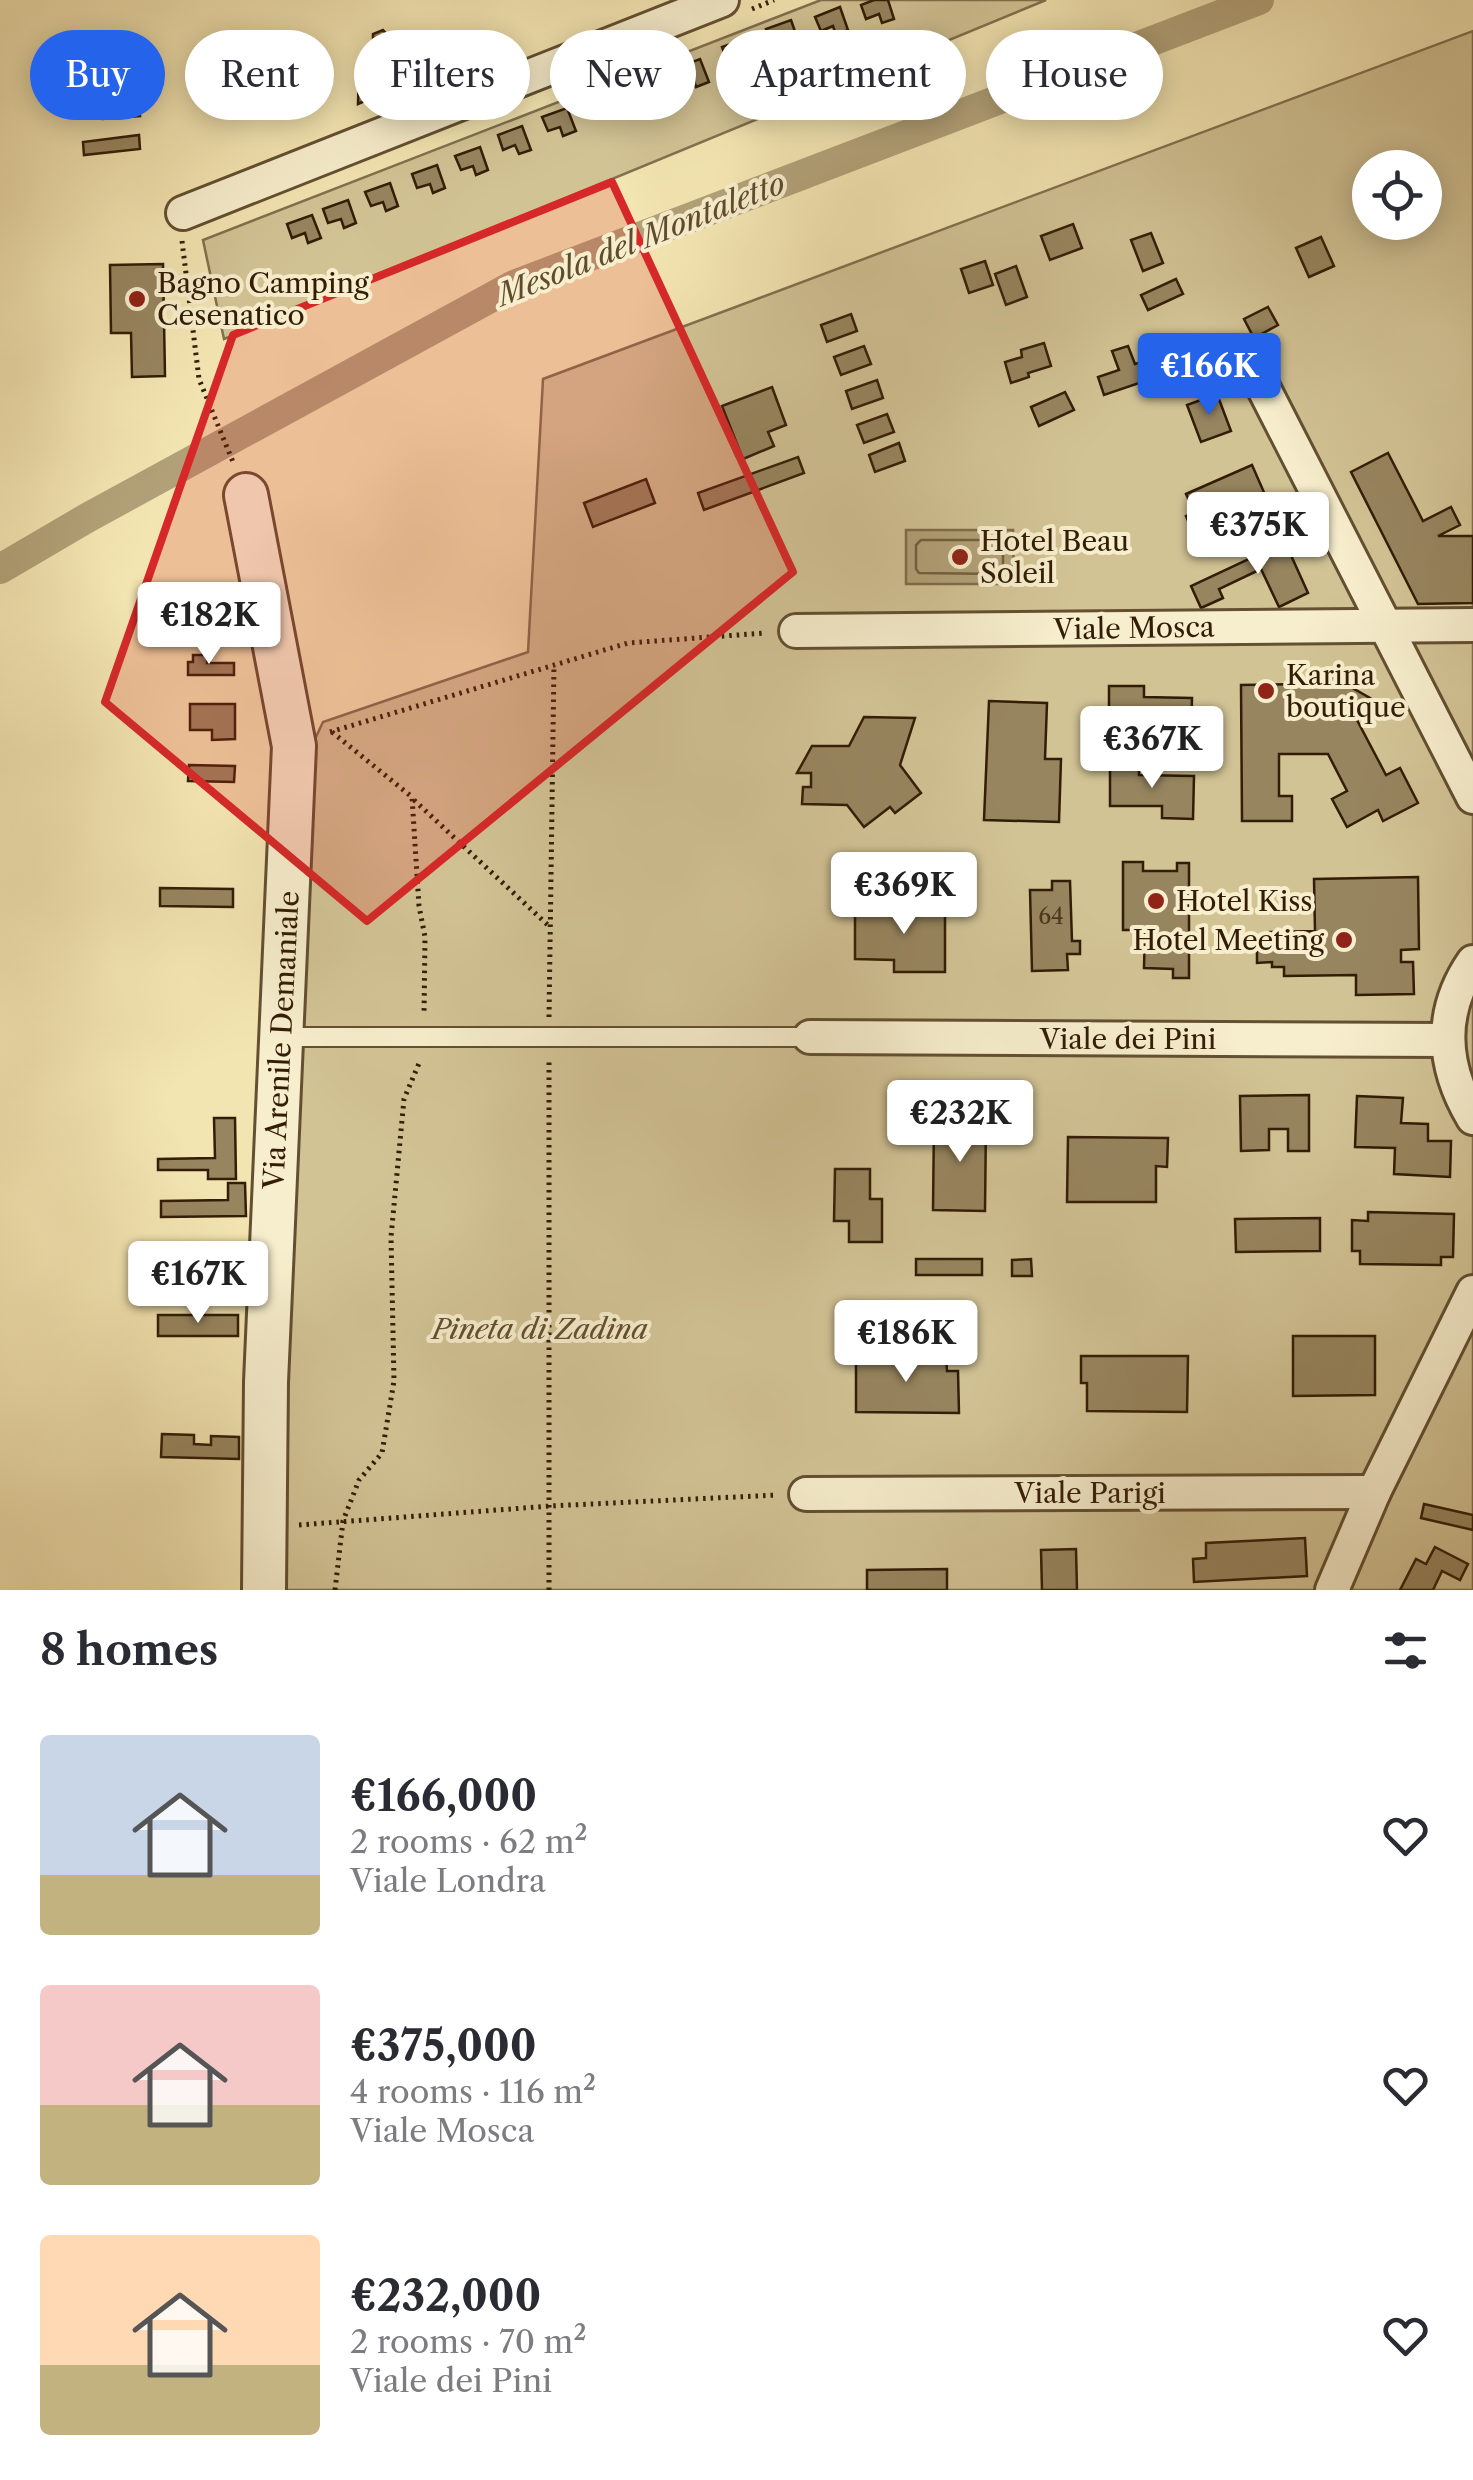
<!DOCTYPE html>
<html lang="en">
<head>
<meta charset="utf-8">
<style>
  body { margin:0; font-family:"Libre Caslon Text",serif; background:#f7f7f7; color:#2b2b33; height:100vh; display:flex; flex-direction:column; font-size:38px; white-space:nowrap }
  * { box-sizing:border-box; margin:0 }
  p { font-size:32px; color:#7c7c81 }
  .icon { flex:none; width:55px; height:55px; fill:none; stroke:currentColor; stroke-width:2; stroke-linecap:round; stroke-linejoin:round }
  .map { position:relative; height:1590px; overflow:hidden }
  .sheet { display:flex; flex-direction:column; background:#fff; flex:1 }
  .sheet>* { flex:none }
  .hud { position:absolute; left:30px; top:30px; width:1415px; height:90px; display:flex; gap:20px }
  .controls { position:absolute; left:1352px; top:150px; display:grid; gap:20px }
  .controls a { display:grid; place-items:center; width:90px; height:90px; border-radius:50%; background:#fff; box-shadow:0 5px 25px #0003; font-size:50px }
  .price { position:absolute; translate:-50% -85px; padding:0 22px; border-radius:10px; background:#fff; color:#222; font-size:32px; line-height:65px; filter:drop-shadow(0 2px 5px #0008) }
  .price::after { content:''; position:absolute; left:50%; top:60px; width:30px; height:22px; margin-left:-15px; background:inherit; clip-path:polygon(0 0,100% 0,50% 100%) }
  .price.current { background:#2563eb; color:#fff }
  ul { padding:0; list-style:none }
  li { display:flex; align-items:center; gap:30px; height:250px; padding:0 40px }
  li span { display:grid; place-items:center; flex:none; width:280px; height:200px; border-radius:10px; color:#555 }
  li>.icon { margin-inline-start:auto }
  span .icon { width:120px; height:120px; fill:#fffc; stroke-width:1 }
  li b { font-size:42px }
  h2 { display:flex; justify-content:space-between; align-items:center; height:120px; padding:0 40px; font-size:42px }
  .pill { padding:0 35px; border-radius:45px; background:#fff; box-shadow:0 5px 25px #0003; font-size:35px; line-height:90px }
  .pill.current { background:#2563eb; color:#fff }
  .map>svg:first-child { display:block }
  .green { fill:#d2c395; stroke:#82704e; stroke-width:2.5; fill-rule:evenodd }
  .water { fill:#b2a178; stroke:#7f6c4a; stroke-width:2.5 }
  .lines { fill:none; stroke-linecap:round; stroke-linejoin:round }
  .shore { stroke:#725f3f; stroke-width:2.5 }
  .canal { stroke:#b2a178; stroke-width:30 }
  .building { fill:#97855f; stroke:#331d06; stroke-width:2.5 }
  .service-casing { stroke:#634f31; stroke-width:22 }
  .minor-casing { stroke:#634f31; stroke-width:38 }
  .tertiary-casing { stroke:#634f31; stroke-width:48 }
  .path { stroke:#331d06; stroke-width:5; stroke-dasharray:2.5 5; stroke-linecap:butt }
  .service { stroke:#f7eecd; stroke-width:18 }
  .minor { stroke:#f7eecd; stroke-width:32 }
  .tertiary { stroke:#f7eecd; stroke-width:42 }
  .marked { fill:#d62828; fill-opacity:0.2; stroke:#d62828; stroke-width:8; stroke-linejoin:round }
  .poi-dot { fill:#8f2418; stroke:#f7eecd; stroke-width:4 }
  .labels { text-anchor:middle; dominant-baseline:central; stroke-width:8; stroke-linejoin:round; paint-order:stroke }
  .number-label { font-size:22px; fill:#4c371c }
  .poi-label { font-size:28px; fill:#331d06; stroke:#f7eecd; text-anchor:start }
  .street-label { font-size:28px; fill:#331d06; stroke:#f7eecd }
  .park-label { font-size:28px; font-style:italic; fill:#634f31; stroke:#f7eecd }
  .water-label { font-size:30px; font-style:italic; fill:#5f4b2e; stroke:#f7eecd }
</style>
</head>
<body>
<div class="map">
<svg width="1473" height="1590" viewBox="0 0 1473 1590">
  <rect width="100%" height="100%" fill="#f3e5b2"/>
  <filter id="stains"><feTurbulence type="fractalNoise" baseFrequency=".002" numOctaves="4"/><feColorMatrix values="0 0 0 0 .2 0 0 0 0 .09 0 0 0 0 .02 0 0 0 .5 -.17"/></filter>
  <radialGradient id="worn" r=".72"><stop offset=".6" stop-color="#630" stop-opacity="0"/><stop offset="1" stop-color="#630" stop-opacity=".3"/></radialGradient>
  <!-- green -->
  <g class="green">
    <polygon points="821,0 1046,0 224,339 203,240"/>
    <path d="M1473,31V1590H277L308,754L323,722L528,652L543,379ZM1370,168H1425V222H1370Z"/>
  </g>
  <!-- water -->
  <polygon class="water" points="906,530 1013,530 1014,584 906,584"/>
  <g class="lines">
    <!-- shore -->
    <polygon class="shore" points="921,540 1000,540 1003,544 1003,570 999,574 919,573 916,569 916,545"/>
    <!-- canal -->
    <polyline class="canal" points="0,569 87,518 514,285 1259,0"/>
  </g>
  <!-- building -->
  <g class="building">
    <polygon points="874,0 888,0 894,19 882,23 879,14 866,19 861,5"/>
    <polygon points="840,7 848,30 836,35 833,26 821,31 815,17"/>
    <polygon points="791,20 799,43 787,48 784,39 771,44 766,29"/>
    <polygon points="383,30 406,55 424,47 429,59 426,60 428,64 414,70 420,86 379,104 376,96 358,104 359,66 373,60 373,34"/>
    <polygon points="747,38 756,61 743,66 740,57 727,61 722,47"/>
    <polygon points="700,59 709,82 696,87 693,77 681,82 676,68"/>
    <polygon points="136,66 140,116 103,119 101,94 120,92 118,68"/>
    <polygon points="658,74 667,97 654,102 651,93 639,97 634,83"/>
    <polygon points="119,80 120,92 101,94 103,114 79,116 76,84"/>
    <polygon points="616,88 624,111 612,116 609,107 596,112 591,97"/>
    <polygon points="567,108 576,131 563,136 560,127 548,131 542,117"/>
    <polygon points="522,126 531,150 519,154 515,145 503,150 498,135"/>
    <polygon points="139,135 140,149 84,155 83,142"/>
    <polygon points="480,147 488,170 476,175 473,166 461,170 455,156"/>
    <polygon points="437,165 445,188 433,193 430,184 417,188 412,174"/>
    <polygon points="390,183 398,206 386,211 383,202 371,206 365,192"/>
    <polygon points="348,200 356,223 344,228 341,219 328,223 323,209"/>
    <polygon points="312,215 321,238 308,243 305,233 292,238 287,224"/>
    <polygon points="1073,224 1082,248 1050,260 1041,236"/>
    <polygon points="1151,233 1163,263 1143,271 1131,240"/>
    <polygon points="1321,237 1334,266 1309,277 1296,248"/>
    <polygon points="985,261 993,285 969,293 961,269"/>
    <polygon points="163,264 165,376 132,377 131,333 111,333 110,265"/>
    <polygon points="1016,266 1027,297 1006,305 995,274"/>
    <polygon points="1176,279 1183,294 1148,310 1141,295"/>
    <polygon points="1268,307 1278,325 1254,338 1244,319"/>
    <polygon points="851,314 857,331 827,342 821,325"/>
    <polygon points="1044,343 1051,366 1028,373 1029,377 1011,383 1005,362 1022,357 1021,350"/>
    <polygon points="864,346 871,364 841,375 834,357"/>
    <polygon points="1128,346 1135,364 1145,361 1151,379 1104,395 1098,377 1119,370 1112,351"/>
    <polygon points="877,380 883,398 852,409 846,391"/>
    <polygon points="772,387 786,425 768,432 774,446 743,459 722,406"/>
    <polygon points="1065,392 1074,410 1039,426 1031,407"/>
    <polygon points="1217,394 1231,431 1201,442 1187,405"/>
    <polygon points="887,414 894,432 864,443 857,425"/>
    <polygon points="899,443 905,461 875,472 869,455"/>
    <polygon points="1388,453 1423,521 1451,507 1460,525 1438,536 1473,536 1473,603 1418,604 1351,472"/>
    <polygon points="798,457 804,473 704,510 698,493"/>
    <polygon points="1252,465 1270,506 1196,539 1186,516 1194,512 1186,494"/>
    <polygon points="646,479 655,503 593,527 584,503"/>
    <polygon points="1285,542 1308,593 1279,607 1261,569 1219,589 1223,598 1201,608 1191,586"/>
    <polygon points="176,592 237,593 236,629 222,629 222,643 206,643 206,628 176,628"/>
    <polygon points="193,655 207,655 207,663 234,663 234,675 188,675 188,662 193,662"/>
    <polygon points="1319,669 1370,698 1357,720 1386,775 1400,768 1418,803 1383,821 1378,810 1347,827 1332,799 1347,791 1328,754 1279,754 1279,796 1292,796 1292,821 1242,821 1241,685 1310,684"/>
    <polygon points="1109,686 1144,686 1144,697 1192,698 1191,742 1160,742 1160,731 1109,730"/>
    <polygon points="989,701 1047,703 1045,759 1061,759 1059,822 984,820"/>
    <polygon points="190,704 235,704 235,739 212,740 212,730 190,730"/>
    <polygon points="864,717 915,718 900,765 921,793 895,813 890,807 864,827 847,805 802,804 803,787 811,787 811,773 797,773 812,746 849,746"/>
    <polygon points="1139,764 1139,775 1194,776 1193,819 1162,818 1162,806 1110,806 1110,765"/>
    <polygon points="189,765 235,766 234,782 188,781"/>
    <polygon points="1123,862 1143,862 1143,871 1177,871 1177,863 1189,863 1189,978 1173,978 1173,969 1144,968 1145,930 1123,930"/>
    <polygon points="1418,877 1419,949 1401,950 1401,962 1413,962 1414,994 1356,995 1356,975 1284,976 1284,967 1272,967 1272,962 1257,963 1257,947 1270,947 1270,932 1315,931 1314,879"/>
    <polygon points="1052,881 1070,881 1072,941 1080,941 1080,954 1067,954 1068,970 1032,971 1030,890 1052,890"/>
    <polygon points="160,888 233,889 233,907 160,906"/>
    <polygon points="901,903 945,903 945,972 894,972 894,960 855,959 855,912 901,912"/>
    <polygon points="1309,1095 1309,1151 1288,1151 1288,1129 1269,1129 1269,1150 1241,1151 1240,1096"/>
    <polygon points="1357,1096 1403,1098 1401,1123 1428,1124 1428,1141 1451,1141 1450,1177 1394,1174 1395,1148 1355,1147"/>
    <polygon points="214,1118 235,1118 236,1179 208,1179 208,1170 158,1170 158,1159 215,1158"/>
    <polygon points="934,1120 986,1120 985,1211 933,1210"/>
    <polygon points="1068,1137 1168,1138 1167,1167 1156,1166 1156,1202 1067,1202"/>
    <polygon points="835,1169 870,1169 870,1199 882,1199 882,1242 849,1242 849,1221 834,1221"/>
    <polygon points="228,1183 245,1183 246,1216 161,1217 161,1201 228,1200"/>
    <polygon points="1368,1212 1454,1214 1453,1257 1441,1257 1441,1265 1360,1264 1360,1251 1352,1251 1352,1220 1368,1221"/>
    <polygon points="1320,1218 1320,1251 1236,1252 1235,1219"/>
    <rect x="916" y="1259" width="66" height="16"/>
    <polygon points="1031,1259 1032,1276 1012,1276 1012,1260"/>
    <rect x="158" y="1315" width="80" height="21"/>
    <polygon points="1293,1336 1375,1336 1375,1395 1293,1396"/>
    <polygon points="1081,1356 1188,1356 1187,1412 1087,1411 1087,1383 1081,1383"/>
    <polygon points="856,1357 946,1357 947,1371 958,1371 959,1413 856,1412"/>
    <polygon points="162,1434 194,1435 194,1444 211,1445 211,1436 239,1437 239,1459 161,1457"/>
    <polygon points="1424,1504 1473,1515 1473,1530 1421,1518"/>
    <polygon points="1305,1538 1307,1576 1194,1582 1193,1559 1206,1558 1206,1543"/>
    <polygon points="1435,1547 1468,1564 1460,1580 1442,1571 1433,1590 1400,1590 1416,1559 1426,1564"/>
    <polygon points="1076,1549 1077,1590 1042,1590 1041,1550"/>
    <polygon points="947,1569 947,1590 867,1590 867,1570"/>
  </g>
  <g class="lines">
    <!-- service casing -->
    <g class="service-casing">
      <polyline id="service" points="292,1037 810,1037"/>
    </g>
    <!-- minor casing -->
    <g class="minor-casing">
      <g id="minor">
        <polyline points="183,213 722,0"/>
        <polyline points="1263,387 1473,797"/>
        <polyline points="796,631 1473,625"/>
        <path d="M1473,962C1438,1013 1442,1066 1473,1118"/>
        <polyline points="810,1037 1447,1040"/>
        <polyline points="806,1494 1374,1492"/>
        <polyline points="1332,1590 1374,1492 1473,1292"/>
      </g>
    </g>
    <!-- tertiary casing -->
    <g class="tertiary-casing">
      <polyline id="tertiary" points="246,495 294,746 266,1382 264,1590"/>
    </g>
    <!-- path -->
    <g class="path">
      <polyline points="752,9 774,0"/>
      <polyline points="182,241 199,379 233,462"/>
      <polyline points="330,732 628,643 765,633"/>
      <polyline points="332,732 412,797 419,906 425,937 424,1015"/>
      <polyline points="414,800 551,928"/>
      <polyline points="549,1017 554,665"/>
      <polyline points="299,1525 550,1506 777,1495"/>
      <polyline points="335,1590 343,1521 359,1480 382,1453 394,1381 391,1237 404,1099 420,1061"/>
      <polyline points="549,1590 549,1058"/>
    </g>
    <!-- service -->
    <use href="#service" class="service"/>
    <!-- minor -->
    <use href="#minor" class="minor"/>
    <!-- tertiary -->
    <use href="#tertiary" class="tertiary"/>
  </g>
  <!-- marked area -->
  <path class="marked" d="M612,182L793,572L367,921L105,702L233,335Z"/>
  <!-- markers -->
  <g class="poi-dot">
    <circle cx="137" cy="299" r="10"/>
    <circle cx="960" cy="557" r="10"/>
    <circle cx="1266" cy="691" r="10"/>
    <circle cx="1156" cy="901" r="10"/>
    <circle cx="1344" cy="940" r="10"/>
  </g>
  <g class="labels">
    <!-- number labels -->
    <g class="number-label">
      <text x="1051" y="916">64</text>
    </g>
    <!-- poi labels -->
    <g class="poi-label">
      <text x="157" y="283">Bagno Camping<tspan x="157" dy="32">Cesenatico</tspan></text>
      <text x="980" y="541">Hotel Beau<tspan x="980" dy="32">Soleil</tspan></text>
      <text x="1286" y="675">Karina<tspan x="1286" dy="32">boutique</tspan></text>
      <text x="1176" y="901">Hotel Kiss</text>
      <text x="1324" y="940" text-anchor="end">Hotel Meeting</text>
    </g>
    <!-- street labels -->
    <g class="street-label">
      <text transform="translate(1134 628) rotate(-1)">Viale Mosca</text>
      <text x="1128" y="1039">Viale dei Pini</text>
      <text transform="translate(281 1040) rotate(-87)">Via Arenile Demaniale</text>
      <text x="1090" y="1493">Viale Parigi</text>
    </g>
    <!-- park labels -->
    <g class="park-label">
      <text x="540" y="1329">Pineta di Zadina</text>
    </g>
    <!-- water labels -->
    <g class="water-label">
      <text transform="translate(641 239) rotate(-22)">Mesola del Montaletto</text>
    </g>
  </g>
  <rect width="100%" height="100%" filter="url(#stains)"/>
  <rect width="100%" height="100%" fill="url(#worn)"/>
</svg>
<div class="controls">
<a><svg class="icon" aria-label="locate" viewBox="0 0 24 24"><circle cx="12" cy="12" r="6"/><path d="M12 2v4M12 18v4M2 12h4M18 12h4"/></svg></a>
</div>
<b class="price current" style="left:1209px;top:418px">€166K</b>
<b class="price" style="left:1258px;top:577px">€375K</b>
<b class="price" style="left:209px;top:667px">€182K</b>
<b class="price" style="left:1152px;top:791px">€367K</b>
<b class="price" style="left:904px;top:937px">€369K</b>
<b class="price" style="left:960px;top:1165px">€232K</b>
<b class="price" style="left:198px;top:1326px">€167K</b>
<b class="price" style="left:906px;top:1385px">€186K</b>
<div class="hud">
<a class="pill current">Buy</a>
<a class="pill">Rent</a>
<a class="pill">Filters</a>
<a class="pill">New</a>
<a class="pill">Apartment</a>
<a class="pill">House</a>
</div>
</div>
<section class="sheet">
<h2>8 homes<svg class="icon" aria-label="filters" viewBox="0 0 24 24"><path d="M4 7h16M4 17h16"/><circle cx="9" cy="7" r="2"/><circle cx="15" cy="17" r="2"/></svg></h2>
<ul>
<li><span style="background:linear-gradient(#c9d6e8 70%,#c2b280 0)"><svg class="icon" aria-label="home" viewBox="0 0 24 24"><path d="M3 11l9-7 9 7M6 9v11h12V9"/></svg></span><div><b>€166,000</b><p>2 rooms · 62 m²</p><p>Viale Londra</p></div><svg class="icon" aria-label="heart" viewBox="0 0 24 24"><path d="M12 20l-8-8c-3-5 5-10 8-4 3-6 11-1 8 4z"/></svg></li>
<li><span style="background:linear-gradient(#f6c9c9 60%,#c2b280 0)"><svg class="icon" aria-label="home" viewBox="0 0 24 24"><path d="M3 11l9-7 9 7M6 9v11h12V9"/></svg></span><div><b>€375,000</b><p>4 rooms · 116 m²</p><p>Viale Mosca</p></div><svg class="icon" aria-label="heart" viewBox="0 0 24 24"><path d="M12 20l-8-8c-3-5 5-10 8-4 3-6 11-1 8 4z"/></svg></li>
<li><span style="background:linear-gradient(#ffd9b3 65%,#c2b280 0)"><svg class="icon" aria-label="home" viewBox="0 0 24 24"><path d="M3 11l9-7 9 7M6 9v11h12V9"/></svg></span><div><b>€232,000</b><p>2 rooms · 70 m²</p><p>Viale dei Pini</p></div><svg class="icon" aria-label="heart" viewBox="0 0 24 24"><path d="M12 20l-8-8c-3-5 5-10 8-4 3-6 11-1 8 4z"/></svg></li>
</ul>
</section>
</body>
</html>
